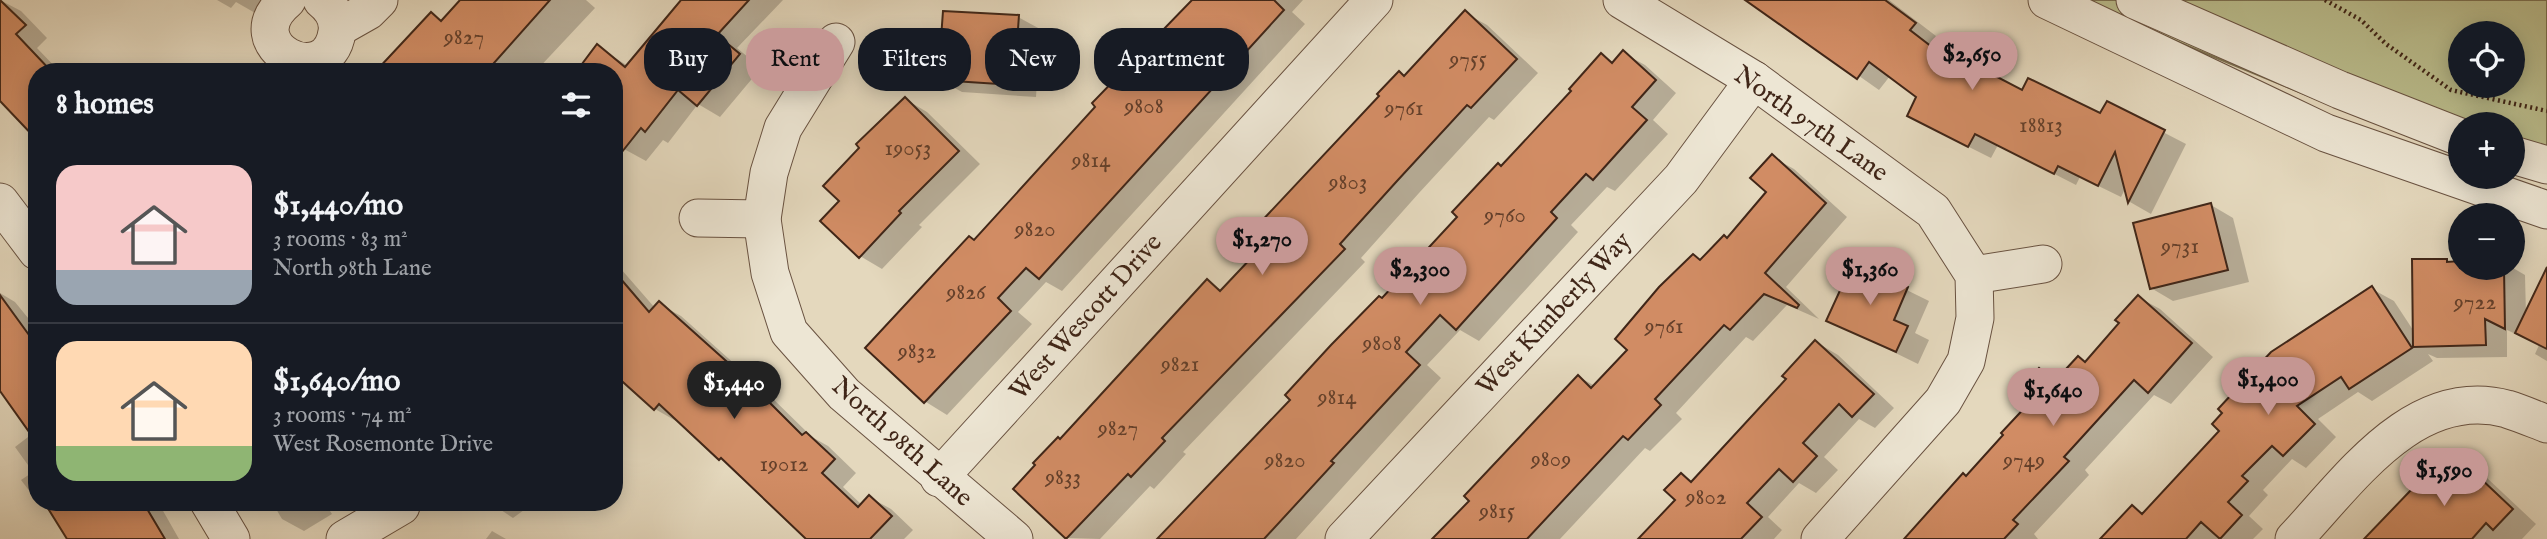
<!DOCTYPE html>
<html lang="en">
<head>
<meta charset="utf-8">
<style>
  body { margin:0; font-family:"IM FELL English",serif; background:#242831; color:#f1f3f6; height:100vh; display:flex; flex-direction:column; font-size:26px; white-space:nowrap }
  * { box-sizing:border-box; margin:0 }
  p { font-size:23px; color:#9ea1a6 }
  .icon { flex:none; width:38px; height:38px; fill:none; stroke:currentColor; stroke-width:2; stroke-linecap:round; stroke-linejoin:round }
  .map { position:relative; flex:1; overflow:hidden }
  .details { position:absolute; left:28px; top:63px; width:595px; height:448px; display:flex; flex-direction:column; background:#171b24; border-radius:28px; box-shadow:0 4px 18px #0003 }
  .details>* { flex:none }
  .guide { position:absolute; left:644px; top:28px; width:665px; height:63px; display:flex; gap:14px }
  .fabs { position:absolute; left:2448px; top:21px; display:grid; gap:14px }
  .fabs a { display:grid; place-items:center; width:77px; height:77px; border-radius:50%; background:#171b24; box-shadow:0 4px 18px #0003; font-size:35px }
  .price { position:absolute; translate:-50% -60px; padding:0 16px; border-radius:24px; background:#c59692; color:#111; font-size:23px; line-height:46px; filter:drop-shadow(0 2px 4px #0008) }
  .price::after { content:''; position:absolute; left:50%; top:42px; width:21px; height:16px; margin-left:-10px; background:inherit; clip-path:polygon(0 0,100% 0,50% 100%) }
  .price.current { background:#222; color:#fff }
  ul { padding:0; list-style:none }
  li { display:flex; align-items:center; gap:21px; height:175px; padding:0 28px }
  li+li { border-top:2px solid #363941 }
  li span { display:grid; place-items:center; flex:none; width:196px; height:140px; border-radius:21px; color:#555 }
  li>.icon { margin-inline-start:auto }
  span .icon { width:84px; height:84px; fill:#fffc; stroke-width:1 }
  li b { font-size:30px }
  h2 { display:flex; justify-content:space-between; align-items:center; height:84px; padding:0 28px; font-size:30px }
  .pill { padding:0 24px; border-radius:28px; background:#171b24; box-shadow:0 4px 18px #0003; font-size:24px; line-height:63px }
  .pill.current { background:#c59692; color:#111 }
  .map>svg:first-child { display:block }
  .green { fill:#babd8d; stroke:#7d7252; stroke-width:2; fill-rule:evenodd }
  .shadow { fill:#0003 }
  .building { fill:#d18c64; stroke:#402618; stroke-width:2 }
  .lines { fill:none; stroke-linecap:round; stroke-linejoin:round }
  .minor-casing { stroke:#695241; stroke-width:39 }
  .path { stroke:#402618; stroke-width:4.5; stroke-dasharray:2 3.5; stroke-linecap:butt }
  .minor { stroke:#ede6d4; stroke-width:37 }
  .labels { text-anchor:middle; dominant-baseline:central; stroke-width:6; stroke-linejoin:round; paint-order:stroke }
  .number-label { font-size:23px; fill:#64402b }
  .street-label { font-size:26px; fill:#402618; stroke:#ede6d4 }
</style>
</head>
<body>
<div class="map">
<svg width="2547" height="539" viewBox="0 0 2547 539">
  <rect width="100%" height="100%" fill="#e4d8bd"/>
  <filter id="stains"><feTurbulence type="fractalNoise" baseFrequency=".00286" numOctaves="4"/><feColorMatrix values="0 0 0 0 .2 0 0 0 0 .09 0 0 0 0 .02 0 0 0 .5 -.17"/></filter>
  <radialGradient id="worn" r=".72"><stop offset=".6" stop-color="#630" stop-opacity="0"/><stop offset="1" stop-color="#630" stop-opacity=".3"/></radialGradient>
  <!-- green -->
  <path class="green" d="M2083,0H2547V179L2513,168V124L2367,120L2134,24ZM2460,33H2513V86H2460Z"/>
  <!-- shadow -->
  <g class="shadow">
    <polygon points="0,0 21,11 47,38 37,48 59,71 64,66 74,72 37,72 0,98"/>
    <polygon points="217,0 281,0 264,18 236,2 231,8"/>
    <polygon points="463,0 586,0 595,8 535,72 378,72 431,14 443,21"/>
    <polygon points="683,0 783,0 737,48 761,68 720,117 698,104 668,143 663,140 646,161 624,149 614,72 598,47 628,66"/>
    <polygon points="1194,0 1303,0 1292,12 1305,24 1062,291 1046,282 1018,312 1032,324 947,415 926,402 867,348 975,241"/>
    <polygon points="1751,0 1889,0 1936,36 1931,44 1956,63 2022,92 2101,116 2107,103 2186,144 2151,214 2130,202 2126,187 2121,197 2080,177 2076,185 1998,145 1991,158 1931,128 1919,97 1890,76 1879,90"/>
    <polygon points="1465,13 1487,25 1538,73 1494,120 1489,117 1419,193 1361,258 1365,262 1183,452 1186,454 1154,489 1150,486 1100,539 1068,538 1015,489 1208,282 1223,291 1257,255 1399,73 1406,76"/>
    <polygon points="1018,17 1040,29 1036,97 962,92 940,80"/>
    <polygon points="1623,53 1645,65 1676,93 1653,120 1668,134 1615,191 1607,187 1571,225 1578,232 1479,341 1460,330 1427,365 1441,378 1296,539 1160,539 1292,400 1574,91 1601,55 1615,63"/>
    <polygon points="905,99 927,112 980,164 919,225 922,227 882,269 860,256"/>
    <polygon points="1772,157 1794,169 1847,217 1786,287 1819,319 1787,305 1753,341 1746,337 1676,413 1682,419 1650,451 1645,448 1560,539 1431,539 1472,501 1579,377 1595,386 1629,350 1693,256 1702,261 1728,239 1769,192"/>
    <polygon points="2211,205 2233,218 2249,282 2173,301 2151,288"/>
    <polygon points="2446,260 2460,263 2460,268 2513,268 2525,275 2526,315 2547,271 2547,361 2535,354 2539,345 2507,330 2507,357 2437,358 2428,354 2433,361 2372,401 2358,392 2318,419 2336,437 2306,468 2292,459 2263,490 2268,495 2249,516 2263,529 2253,539 2103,539 2132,507 2144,514 2372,289 2394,301 2415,333"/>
    <polygon points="614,261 655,308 659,304 681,316 766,392 812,437 828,446 856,473 843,487 862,505 869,497 891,509 913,530 904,539 809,539 678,419 676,421 655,409 614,371"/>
    <polygon points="1854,264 1929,301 1915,333 1929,340 1918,364 1828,320"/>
    <polygon points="0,293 15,302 37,329 37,501 21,480 33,472 15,447 32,434 0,388"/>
    <polygon points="2138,297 2160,309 2213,357 2171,404 2154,395 2085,470 2089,475 2034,534 2038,539 1907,539 1967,477 2033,401 2039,370 2058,381 2079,358 2086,362 2122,323"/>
    <polygon points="1816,342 1838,355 1894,408 1875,428 1859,419 1824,457 1838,470 1816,493 1799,483 1768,517 1782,530 1774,539 1641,539 1677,500 1681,475 1693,482 1788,379"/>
    <polygon points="2463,464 2487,478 2536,524 2522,539 2372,539 2435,467 2451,476"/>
    <polygon points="38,502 158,502 179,539 68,539 53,514"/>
    <polygon points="272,502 324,502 332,514 304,531 282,519"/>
    <polygon points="489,502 535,502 513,518"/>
    <polygon points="492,531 506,539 486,539"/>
  </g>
  <!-- building -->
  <g class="building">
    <polygon points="0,0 26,25 16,34 52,72 37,72 37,140 0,101"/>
    <polygon points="460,0 550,0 486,72 375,72 431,12 441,21"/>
    <polygon points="681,0 749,0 717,35 740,54 697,106 678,90 645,132 641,128 614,162 614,72 576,72 597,44 625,67"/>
    <polygon points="1192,0 1274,0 1284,10 1039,279 1026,268 998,298 1011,311 924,403 865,348 969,236 974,240 1095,107 1092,103"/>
    <polygon points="1745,0 1885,0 1916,23 1910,30 1954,64 1957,56 2022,90 2028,78 2100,113 2107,101 2165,130 2128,203 2115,152 2098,186 2058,166 2054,174 1975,134 1968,147 1907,116 1916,97 1869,62 1857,79"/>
    <polygon points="1465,10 1517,59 1471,108 1467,105 1397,181 1340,244 1345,249 1162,438 1165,441 1131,477 1128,474 1066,539 1013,489 1035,465 1033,463 1058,437 1060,439 1207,279 1220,291 1254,255 1241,243 1379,96 1377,94 1399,71 1404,76"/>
    <polygon points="943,11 1019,15 1014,85 938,80"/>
    <polygon points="1623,50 1656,80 1632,107 1647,120 1593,180 1586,174 1551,212 1557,218 1456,330 1440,315 1406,352 1420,365 1331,461 1334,463 1264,539 1157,539 1290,400 1285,395 1331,345 1379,296 1382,298 1457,217 1452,212 1498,163 1501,166 1571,91 1569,89 1601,53 1612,63"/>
    <polygon points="905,97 959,151 899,211 901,213 859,258 820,221 839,201 823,186 859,148 856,144"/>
    <polygon points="1772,154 1826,203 1765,273 1799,305 1797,308 1764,294 1730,330 1724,325 1655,399 1661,405 1628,440 1623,436 1527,539 1432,539 1469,501 1464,496 1578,375 1591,388 1627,350 1615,339 1659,287 1693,254 1700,260 1724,235 1727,238 1766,192 1750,178"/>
    <polygon points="2211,203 2228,270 2150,289 2133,223"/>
    <polygon points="2412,259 2447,259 2447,262 2460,261 2460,268 2504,268 2505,329 2485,319 2486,345 2413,347"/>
    <polygon points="1853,262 1908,287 1894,320 1908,326 1896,352 1826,321"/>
    <polygon points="2547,267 2547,349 2515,333"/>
    <polygon points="614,271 649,312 659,301 744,377 802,435 806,432 835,459 822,473 858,507 869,495 892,516 870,539 806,539 721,458 719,460 659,404 654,410 614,374"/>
    <polygon points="2372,286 2412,348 2349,389 2341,377 2297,406 2315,424 2283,456 2272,446 2242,476 2248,481 2228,502 2242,515 2220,539 2201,522 2186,539 2100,539 2132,505 2142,514 2219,431 2212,424 2222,413 2218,409 2271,352"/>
    <polygon points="0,295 37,346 37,443 0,391"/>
    <polygon points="2138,295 2192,343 2148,393 2134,380 2064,457 2069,461 2013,520 2018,524 2004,539 1904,539 1963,473 1966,476 2003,435 2001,433 2031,401 2019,390 2039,368 2054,382 2078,356 2085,362 2119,323 2115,320"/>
    <polygon points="1815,340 1874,394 1852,417 1839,404 1803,443 1817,456 1793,482 1779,469 1747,503 1762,517 1741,539 1638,539 1675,500 1664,490 1681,473 1691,482 1786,379 1782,376"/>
    <polygon points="2462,461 2513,509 2493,530 2486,523 2472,539 2364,539 2435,465 2448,477"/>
    <polygon points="44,502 143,502 165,539 67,539"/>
  </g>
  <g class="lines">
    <!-- minor casing -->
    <g class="minor-casing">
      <g id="minor">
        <path d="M287,0C232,46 328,94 337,32C339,19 332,8 322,0"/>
        <polyline points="1622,0 1754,80 1933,211 1974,275 1975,318 1966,361 1943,401 1820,539"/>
        <polyline points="2047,0 2326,133 2547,210"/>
        <polyline points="2135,0 2340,90 2460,137"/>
        <polyline points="338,28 368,11 379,0"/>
        <polyline points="836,42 783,128 769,173 762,219 770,273 789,332 844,394 1014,539"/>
        <polyline points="2513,155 2547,165"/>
        <polyline points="0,202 37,251"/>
        <polyline points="698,218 762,219"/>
        <polyline points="1974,275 2043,264"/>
        <polyline points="939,478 1374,0"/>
        <polyline points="209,502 231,539"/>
        <polyline points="345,539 401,506"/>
        <polyline points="1344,539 1681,179 1754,80"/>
        <path d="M2294,539C2349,481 2414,384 2507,409C2520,413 2534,419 2547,424"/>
      </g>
    </g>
    <!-- path -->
    <polyline class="path" points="2325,0 2361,20 2386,44 2451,90 2547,111"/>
    <!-- minor -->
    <use href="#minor" class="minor"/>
  </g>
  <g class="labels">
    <!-- number labels -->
    <g class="number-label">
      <text x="464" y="37">9827</text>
      <text x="1468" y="59">9755</text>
      <text x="1144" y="106">9808</text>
      <text x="1404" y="108">9761</text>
      <text x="2041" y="125">18813</text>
      <text x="908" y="148">19053</text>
      <text x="1091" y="160">9814</text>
      <text x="1348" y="182">9803</text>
      <text x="1505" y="215">9760</text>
      <text x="1035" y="229">9820</text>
      <text x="2180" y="246">9731</text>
      <text x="966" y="292">9826</text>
      <text x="2475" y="302">9722</text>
      <text x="1664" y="326">9761</text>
      <text x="1382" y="343">9808</text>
      <text x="917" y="351">9832</text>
      <text x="1180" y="364">9821</text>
      <text x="1337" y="397">9814</text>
      <text x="1118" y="428">9827</text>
      <text x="1551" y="459">9809</text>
      <text x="1285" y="460">9820</text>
      <text x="2024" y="460">9749</text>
      <text x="784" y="464">19012</text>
      <text x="1063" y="477">9833</text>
      <text x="1706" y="497">9802</text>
      <text x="1497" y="511">9815</text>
    </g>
    <!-- street labels -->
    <g class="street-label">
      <text transform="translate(1811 124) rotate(35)">North 97th Lane</text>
      <text transform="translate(1554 314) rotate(-47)">West Kimberly Way</text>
      <text transform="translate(1086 317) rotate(-48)">West Wescott Drive</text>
      <text transform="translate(902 442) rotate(42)">North 98th Lane</text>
    </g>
  </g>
  <rect width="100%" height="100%" filter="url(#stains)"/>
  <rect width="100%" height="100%" fill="url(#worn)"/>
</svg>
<div class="fabs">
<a><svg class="icon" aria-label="locate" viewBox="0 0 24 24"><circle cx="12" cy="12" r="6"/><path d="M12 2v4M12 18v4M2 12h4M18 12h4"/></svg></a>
<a>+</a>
<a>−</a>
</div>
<b class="price" style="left:1972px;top:92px">$2,650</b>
<b class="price" style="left:1262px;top:277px">$1,270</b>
<b class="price" style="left:1420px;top:307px">$2,300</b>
<b class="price" style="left:1870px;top:307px">$1,360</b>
<b class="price" style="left:2268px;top:417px">$1,400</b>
<b class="price current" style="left:734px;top:421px">$1,440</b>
<b class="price" style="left:2053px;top:428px">$1,640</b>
<b class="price" style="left:2444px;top:508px">$1,590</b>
<div class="guide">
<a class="pill">Buy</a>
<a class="pill current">Rent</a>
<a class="pill">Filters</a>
<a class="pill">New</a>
<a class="pill">Apartment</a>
</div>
<section class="details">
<h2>8 homes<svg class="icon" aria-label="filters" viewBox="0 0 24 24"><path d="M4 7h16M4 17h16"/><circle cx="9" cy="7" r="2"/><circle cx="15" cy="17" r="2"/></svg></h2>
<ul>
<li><span style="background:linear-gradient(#f6c9c9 75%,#9aa5b1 0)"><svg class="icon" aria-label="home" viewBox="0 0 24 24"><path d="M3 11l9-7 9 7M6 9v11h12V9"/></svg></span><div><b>$1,440/mo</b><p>3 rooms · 83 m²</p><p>North 98th Lane</p></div></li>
<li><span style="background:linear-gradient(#ffd9b3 75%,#8fb573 0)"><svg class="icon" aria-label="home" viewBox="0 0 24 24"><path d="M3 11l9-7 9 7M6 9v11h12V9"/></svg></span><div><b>$1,640/mo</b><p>3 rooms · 74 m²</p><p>West Rosemonte Drive</p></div></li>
</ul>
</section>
</div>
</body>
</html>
